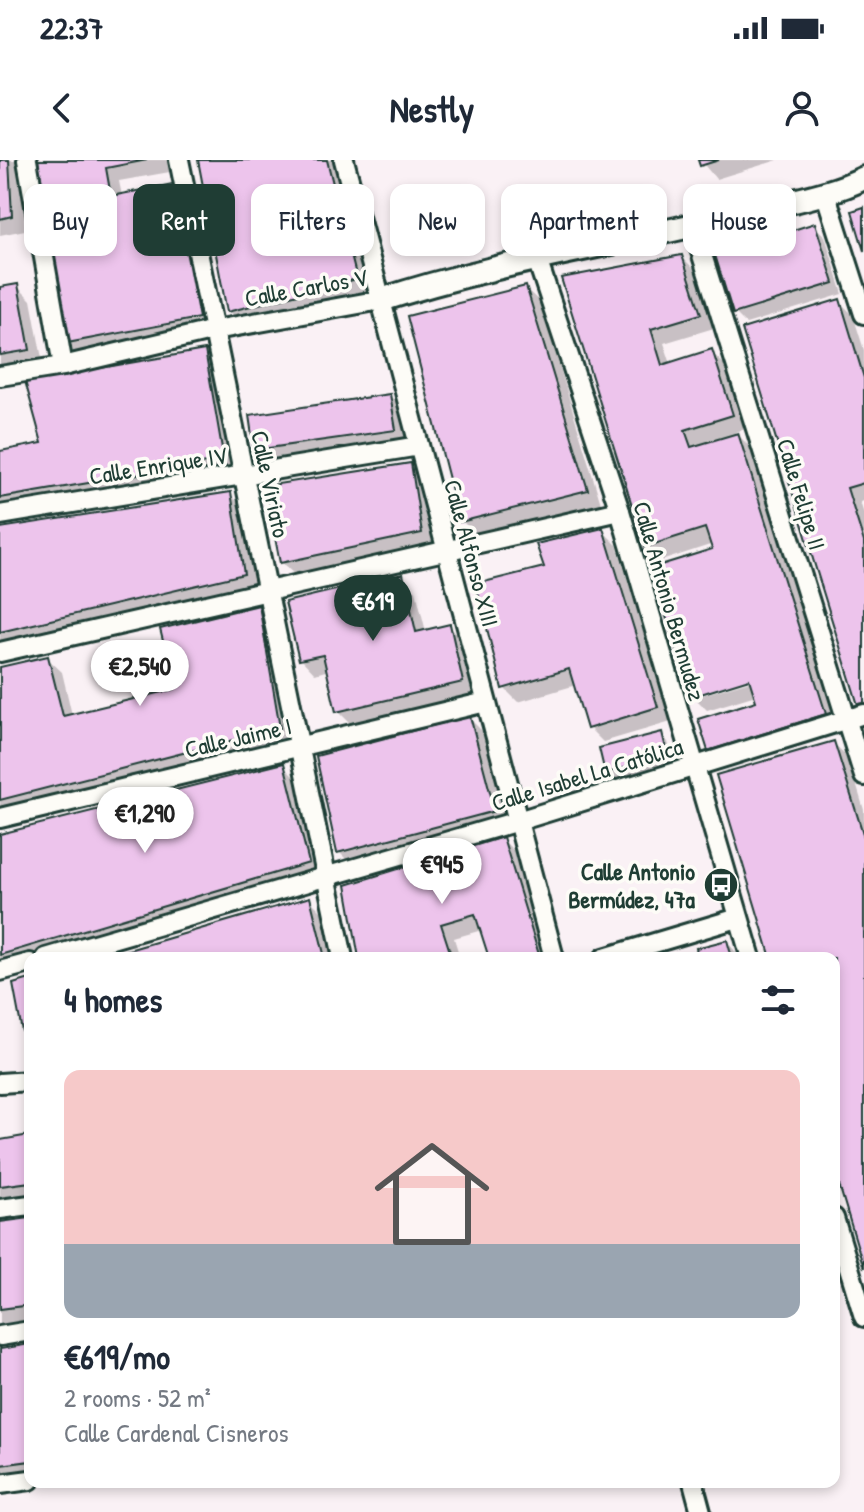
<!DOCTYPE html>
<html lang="en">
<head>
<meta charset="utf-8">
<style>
  body { margin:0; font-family:"Patrick Hand",sans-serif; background:#f2f2f3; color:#1f2937; height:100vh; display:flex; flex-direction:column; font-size:30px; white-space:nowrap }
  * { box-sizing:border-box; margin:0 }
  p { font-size:26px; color:#747a83 }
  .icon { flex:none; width:44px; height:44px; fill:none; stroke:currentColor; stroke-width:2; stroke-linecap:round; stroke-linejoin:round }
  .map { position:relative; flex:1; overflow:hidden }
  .sheet { position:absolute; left:24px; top:792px; width:816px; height:536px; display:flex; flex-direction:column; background:#fff; border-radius:16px; box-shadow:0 4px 12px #0003 }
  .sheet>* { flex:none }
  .guide { position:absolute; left:24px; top:24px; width:816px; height:72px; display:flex; gap:16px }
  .price { position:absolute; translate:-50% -68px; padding:0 18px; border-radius:28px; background:#fff; color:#222; font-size:26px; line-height:52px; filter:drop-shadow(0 2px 4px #0008) }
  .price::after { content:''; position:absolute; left:50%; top:48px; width:24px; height:18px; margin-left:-12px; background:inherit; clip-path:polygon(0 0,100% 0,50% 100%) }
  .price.on { background:#1f3d34; color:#fff }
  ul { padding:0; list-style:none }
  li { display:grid; align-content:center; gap:16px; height:424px; padding:0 40px }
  li span { display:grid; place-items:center; height:248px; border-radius:16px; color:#555 }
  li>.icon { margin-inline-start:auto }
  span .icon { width:144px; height:144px; fill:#fffc; stroke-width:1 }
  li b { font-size:34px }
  h2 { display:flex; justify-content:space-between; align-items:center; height:96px; padding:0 40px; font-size:34px }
  .tag { padding:0 28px; border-radius:16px; background:#fff; box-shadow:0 4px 12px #0003; font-size:28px; line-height:72px }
  .tag.on { background:#1f3d34; color:#fff }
  .status { display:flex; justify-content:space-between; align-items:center; height:56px; padding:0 40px; background:#fff; direction:ltr }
  .status svg { height:22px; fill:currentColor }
  header { display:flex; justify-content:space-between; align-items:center; height:104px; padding:0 40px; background:#fff; font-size:36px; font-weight:700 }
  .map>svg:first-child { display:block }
  .shadow { fill:#0003; fill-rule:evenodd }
  .building { fill:#edc4ec; stroke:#1f3d34; stroke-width:2 }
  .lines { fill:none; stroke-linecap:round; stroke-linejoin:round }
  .minor-casing { stroke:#1f3d34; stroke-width:24 }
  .tertiary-casing { stroke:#1f3d34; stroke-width:28 }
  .minor { stroke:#fdfcf7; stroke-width:18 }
  .tertiary { stroke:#fdfcf7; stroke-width:22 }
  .labels { text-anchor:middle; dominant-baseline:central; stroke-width:7; stroke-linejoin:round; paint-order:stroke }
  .street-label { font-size:24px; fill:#1f3d34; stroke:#fdfcf7 }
  .poi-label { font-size:24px; font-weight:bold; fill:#1f3d34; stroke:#fdfcf7; text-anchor:end }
</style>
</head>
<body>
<div class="status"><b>22:37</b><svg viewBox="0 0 49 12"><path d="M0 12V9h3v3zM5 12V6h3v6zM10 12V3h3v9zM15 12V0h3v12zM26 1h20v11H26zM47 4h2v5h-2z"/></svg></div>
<header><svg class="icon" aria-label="back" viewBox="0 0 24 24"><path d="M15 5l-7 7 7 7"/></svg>Nestly<svg class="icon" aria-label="person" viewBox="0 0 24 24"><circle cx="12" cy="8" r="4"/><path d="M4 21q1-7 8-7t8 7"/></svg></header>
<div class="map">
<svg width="864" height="1352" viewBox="0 0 864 1352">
  <rect width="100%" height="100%" fill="#faf1f5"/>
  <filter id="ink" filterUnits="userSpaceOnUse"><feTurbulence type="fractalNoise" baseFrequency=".0125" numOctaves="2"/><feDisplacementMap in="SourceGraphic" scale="16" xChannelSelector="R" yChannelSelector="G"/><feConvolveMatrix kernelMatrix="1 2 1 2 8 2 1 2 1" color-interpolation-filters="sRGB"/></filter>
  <g filter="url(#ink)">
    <!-- shadow -->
    <g class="shadow">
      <polygon points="0,0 22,0 25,70 0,75"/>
      <polygon points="41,0 179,0 181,10 119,21 122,36 173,27 187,41 212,172 78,197 64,183"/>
      <polygon points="200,0 337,0 370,133 243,165 229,151"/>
      <polygon points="700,0 778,0 716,19"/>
      <polygon points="814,66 825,76 843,134 746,164 735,153"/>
      <path d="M682,97L696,111L714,168L664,183L671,204L711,192L726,206L746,269L735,272L752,289L839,568L724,604L710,590L759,542L756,535L707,550L693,536L714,390L713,384L661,401L646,386L563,120ZM758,514L760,518L699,536V532Z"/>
      <polygon points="17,126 31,140 43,204 0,211 0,129"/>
      <polygon points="525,128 540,142 601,344 476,375 462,361"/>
      <polygon points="839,141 853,155 864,190 864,341 860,342 864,354 864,548 860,544 745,170"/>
      <polygon points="205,192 219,206 238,314 0,354 0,293 45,285"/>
      <polygon points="390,236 401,247 405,280 267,300 256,290"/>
      <polygon points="410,305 425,319 435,386 296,416 281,402"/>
      <polygon points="230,334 244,349 257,428 0,489 0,370"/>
      <polygon points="603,371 617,385 671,562 603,582 589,568 576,525 518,542 504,528 547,409"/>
      <polygon points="402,416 416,431 426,472 449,466 463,481 476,536 352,565 338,551 329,510 315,514 301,499"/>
      <polygon points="258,447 272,461 293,582 0,657 0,509 47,498 62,512 72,555 177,531"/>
      <polygon points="469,558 483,572 508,665 353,706 339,692"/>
      <polygon points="662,575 668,582 674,604 614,619 607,612"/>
      <polygon points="833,583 848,597 864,650 864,1101 834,1001 834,798 773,798"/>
      <polygon points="283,606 297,620 322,717 50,798 30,798 0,813 0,676"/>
      <polygon points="502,679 516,693 549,798 491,798 482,770 454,778 460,798 361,798"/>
      <polygon points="309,739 323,753 335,798 108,798"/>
      <polygon points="727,782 741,798 700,798"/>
      <polygon points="30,977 30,1037 0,1042 0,982"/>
      <polygon points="30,1060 30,1161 0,1165 0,1064"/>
      <polygon points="30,1186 30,1316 0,1321 0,1191"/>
    </g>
    <!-- building -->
    <g class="building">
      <polygon points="0,0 9,0 12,56 0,59"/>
      <polygon points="38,0 147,0 106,8 111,36 173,24 199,158 62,184"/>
      <polygon points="198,0 327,0 357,119 227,152"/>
      <polygon points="698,0 719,0 700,6"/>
      <polygon points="864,47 864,91 852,51"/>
      <polygon points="815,63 834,123 733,154 715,95"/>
      <polygon points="682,95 701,154 651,169 662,205 712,189 733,255 685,270 691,287 738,273 826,554 708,591 698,559 756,541 749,519 691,537 651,408 712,389 705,368 645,387 561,118"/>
      <polygon points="18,124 30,190 0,195 0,127"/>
      <polygon points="526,126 588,330 460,362 407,156"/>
      <polygon points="840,139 864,218 864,323 847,328 864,382 864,543 858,545 742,169"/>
      <polygon points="205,190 224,300 0,338 0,291 42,283 25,221"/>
      <polygon points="390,234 396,270 254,290 249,255"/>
      <polygon points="411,303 422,373 280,403 265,326"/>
      <polygon points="231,332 244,414 0,472 0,368"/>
      <polygon points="603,368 658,547 587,569 569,509 502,529 476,424 544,407 536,384"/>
      <polygon points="403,414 416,472 450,464 463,522 336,552 323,495 299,500 285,442"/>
      <polygon points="259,445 280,568 0,640 0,507 48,496 63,556 175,529 160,469"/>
      <polygon points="470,556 495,651 337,693 316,596"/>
      <polygon points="662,572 668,597 605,613 599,588"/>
      <polygon points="834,581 864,677 864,1108 834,1008 834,798 771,798 716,615"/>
      <polygon points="284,603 309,703 0,795 0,674"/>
      <polygon points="503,677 540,798 489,798 475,754 441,764 452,798 359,798 346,725"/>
      <polygon points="310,737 325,798 101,798"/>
      <polygon points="727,780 732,798 698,798 696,788"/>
      <polygon points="30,819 30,903 28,903 13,824"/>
      <polygon points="30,975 30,1022 0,1026 0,980"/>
      <polygon points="30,1058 30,1145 0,1149 0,1062"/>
      <polygon points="30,1184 30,1301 0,1305 0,1189"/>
    </g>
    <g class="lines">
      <!-- minor casing -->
      <g class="minor-casing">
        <g id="minor">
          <polyline points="27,0 63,206"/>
          <polyline points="179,0 343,798"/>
          <polyline points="344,0 554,798"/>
          <polyline points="825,32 864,154"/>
          <polyline points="693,66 864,616"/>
          <polyline points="537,99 620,351 751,798"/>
          <polyline points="0,216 63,206 215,170 381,140"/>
          <polyline points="0,355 419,286"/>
          <polyline points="0,492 620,351"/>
          <polyline points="0,658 486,542"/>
          <polyline points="46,798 518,661 864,554"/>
          <polyline points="604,798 738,758"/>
          <polyline points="0,811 30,803"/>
          <polyline points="0,923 30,921"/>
          <polyline points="0,1049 30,1045"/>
          <polyline points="834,1058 864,1157"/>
          <polyline points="0,1176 30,1171"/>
          <polyline points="693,1322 701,1352"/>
          <polyline points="0,1324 30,1320"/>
        </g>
      </g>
      <!-- tertiary casing -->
      <g class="tertiary-casing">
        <path id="tertiary" d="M381,140C502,100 630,83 753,51C790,41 830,35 864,18"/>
      </g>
      <!-- minor -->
      <use href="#minor" class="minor"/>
      <!-- tertiary -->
      <use href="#tertiary" class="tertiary"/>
    </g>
  </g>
  <!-- icons -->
  <defs>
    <g id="bus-disc" transform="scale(1.8)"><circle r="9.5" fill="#1f3d34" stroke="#fdfcf7"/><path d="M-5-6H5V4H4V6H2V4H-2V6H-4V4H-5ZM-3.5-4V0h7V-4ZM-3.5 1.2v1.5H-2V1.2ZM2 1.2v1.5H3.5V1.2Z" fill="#fff"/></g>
  </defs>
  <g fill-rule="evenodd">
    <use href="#bus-disc" x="721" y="725"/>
  </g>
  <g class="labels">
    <!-- street labels -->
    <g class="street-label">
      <text transform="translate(306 127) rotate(-10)">Calle Carlos V</text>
      <text transform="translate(158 305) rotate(-9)">Calle Enrique IV</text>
      <text transform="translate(271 324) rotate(78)">Calle Viriato</text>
      <text transform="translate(802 334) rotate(73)">Calle Felipe II</text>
      <text transform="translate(472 393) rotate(75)">Calle Alfonso XIII</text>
      <text transform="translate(670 441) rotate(74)">Calle Antonio Bermudez</text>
      <text transform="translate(238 577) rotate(-13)">Calle Jaime I</text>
      <text transform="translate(587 614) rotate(-17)">Calle Isabel La Católica</text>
    </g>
    <!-- poi labels -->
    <g class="poi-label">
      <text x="695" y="711">Calle Antonio<tspan x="695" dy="28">Bermúdez, 47a</tspan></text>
    </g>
  </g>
</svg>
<b class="price on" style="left:373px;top:483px">€619</b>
<b class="price" style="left:140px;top:548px">€2,540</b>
<b class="price" style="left:145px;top:695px">€1,290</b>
<b class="price" style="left:442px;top:746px">€945</b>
<div class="guide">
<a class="tag">Buy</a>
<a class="tag on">Rent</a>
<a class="tag">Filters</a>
<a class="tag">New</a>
<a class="tag">Apartment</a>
<a class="tag">House</a>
</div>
<section class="sheet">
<h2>4 homes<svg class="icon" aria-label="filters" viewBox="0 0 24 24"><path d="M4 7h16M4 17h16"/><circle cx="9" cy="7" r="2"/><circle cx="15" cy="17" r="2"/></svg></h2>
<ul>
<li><span style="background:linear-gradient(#f6c9c9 70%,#9aa5b1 0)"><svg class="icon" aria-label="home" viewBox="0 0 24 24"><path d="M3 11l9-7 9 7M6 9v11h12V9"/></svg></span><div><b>€619/mo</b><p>2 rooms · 52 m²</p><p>Calle Cardenal Cisneros</p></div></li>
</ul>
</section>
</div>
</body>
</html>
